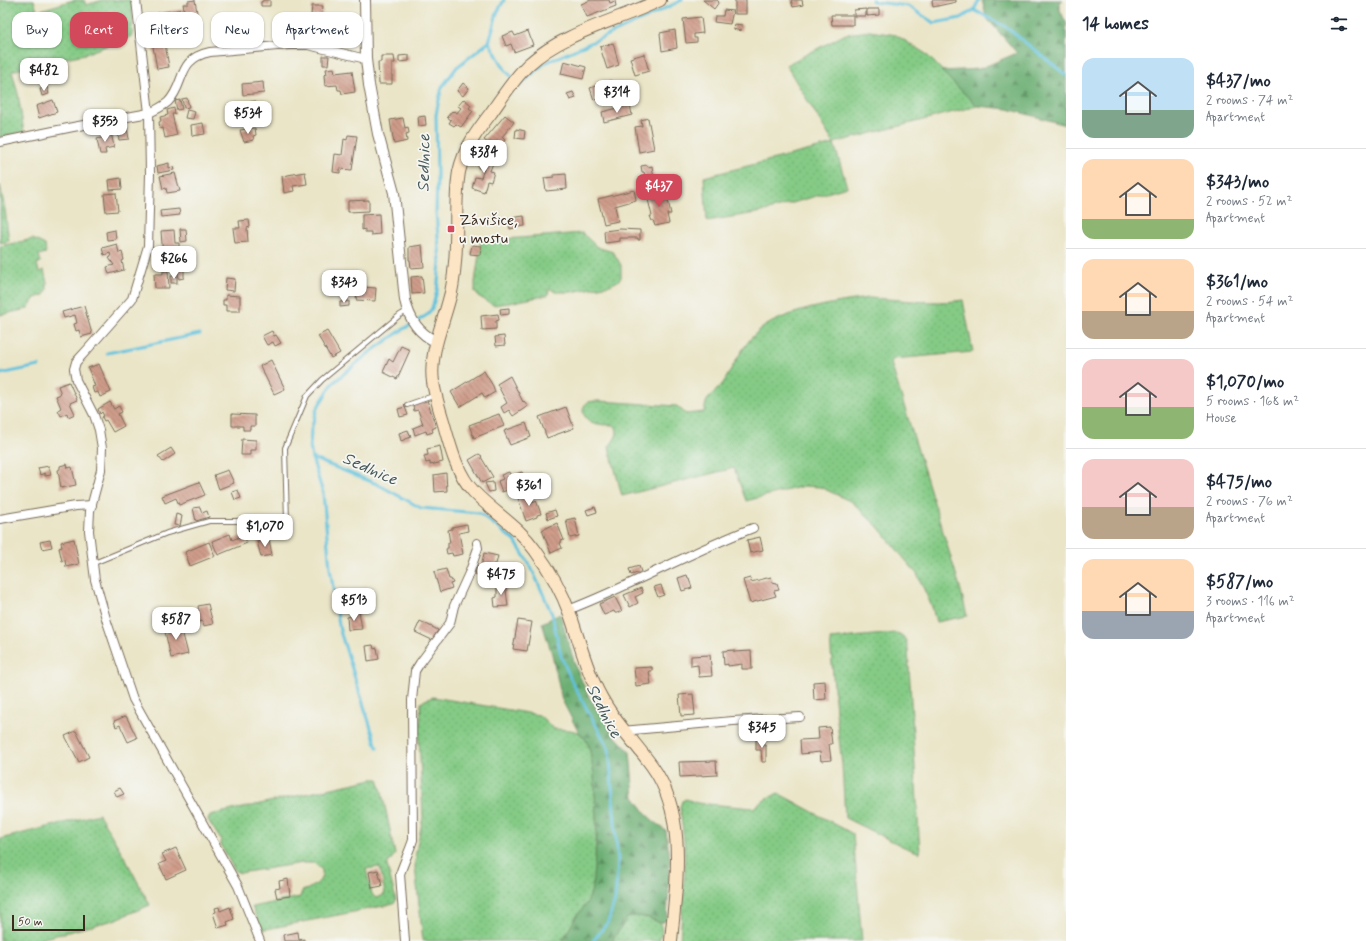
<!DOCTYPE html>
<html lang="en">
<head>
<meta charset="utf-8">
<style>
  body { margin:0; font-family:Mynerve,sans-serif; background:#f2f2f3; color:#1f2937; height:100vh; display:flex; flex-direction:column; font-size:15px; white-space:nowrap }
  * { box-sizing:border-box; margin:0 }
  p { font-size:13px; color:#747a83 }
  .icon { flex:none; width:22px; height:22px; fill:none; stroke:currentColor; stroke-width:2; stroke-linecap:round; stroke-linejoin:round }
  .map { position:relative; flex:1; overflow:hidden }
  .sheet { display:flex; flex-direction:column; background:#fff; width:300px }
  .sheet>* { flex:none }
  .top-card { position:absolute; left:12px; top:12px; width:380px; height:36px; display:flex; gap:8px }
  .scale { position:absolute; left:12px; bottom:10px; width:73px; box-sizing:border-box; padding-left:4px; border:2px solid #3b2a1e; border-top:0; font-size:11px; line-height:14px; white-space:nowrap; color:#3b2a1e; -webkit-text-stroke:3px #f6f6f2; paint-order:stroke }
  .price { position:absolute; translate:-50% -34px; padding:0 9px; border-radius:8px; background:#fff; color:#222; font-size:13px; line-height:26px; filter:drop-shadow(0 1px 2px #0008) }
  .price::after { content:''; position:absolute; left:50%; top:24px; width:12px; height:9px; margin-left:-6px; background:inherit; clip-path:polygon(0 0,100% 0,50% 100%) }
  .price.active { background:#d1495b; color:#fff }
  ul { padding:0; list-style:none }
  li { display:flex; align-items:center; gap:12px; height:100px; padding:0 16px }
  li+li { border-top:1px solid #e0e1e3 }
  li span { display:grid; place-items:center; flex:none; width:112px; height:80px; border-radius:12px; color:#555 }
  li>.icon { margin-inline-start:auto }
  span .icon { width:48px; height:48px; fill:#fffc; stroke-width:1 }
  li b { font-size:17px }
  h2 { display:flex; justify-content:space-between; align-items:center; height:48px; padding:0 16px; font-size:17px }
  .pill { padding:0 14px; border-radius:12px; background:#fff; box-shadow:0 1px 3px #0004; font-size:14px; line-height:36px }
  .pill.active { background:#d1495b; color:#fff }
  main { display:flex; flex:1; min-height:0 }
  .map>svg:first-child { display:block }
  .grass { fill:url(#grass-dots); stroke:#607a52; fill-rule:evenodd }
  .forest { fill:url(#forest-firs); stroke:#546c48 }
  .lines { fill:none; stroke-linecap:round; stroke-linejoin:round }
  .stream { stroke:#60c2de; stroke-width:3 }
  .building { fill:url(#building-back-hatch) }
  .service-casing { stroke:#786b59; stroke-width:6 }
  .minor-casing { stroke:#786b59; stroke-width:10 }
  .tertiary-casing { stroke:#786b59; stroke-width:12 }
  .secondary-casing { stroke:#786b59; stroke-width:14 }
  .service { stroke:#fff; stroke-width:4 }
  .minor { stroke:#fff; stroke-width:8 }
  .tertiary { stroke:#fff; stroke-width:10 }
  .secondary { stroke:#fce5c4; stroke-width:12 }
  .poi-dot { fill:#d1495b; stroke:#f6f6f2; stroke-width:1.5 }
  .labels { text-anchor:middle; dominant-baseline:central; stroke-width:3.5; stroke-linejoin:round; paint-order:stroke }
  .poi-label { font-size:16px; fill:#3b2a1e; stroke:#f6f6f2; text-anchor:start }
  .water-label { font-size:17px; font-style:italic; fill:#465858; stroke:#f6f6f2 }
</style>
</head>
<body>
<main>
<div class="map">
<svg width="1066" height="941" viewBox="0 0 1066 941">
  <defs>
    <pattern id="grass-dots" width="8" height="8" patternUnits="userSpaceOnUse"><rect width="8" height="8" fill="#85cb86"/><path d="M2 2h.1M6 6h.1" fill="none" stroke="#74ae73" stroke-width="1.8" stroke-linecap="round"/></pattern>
    <pattern id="forest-firs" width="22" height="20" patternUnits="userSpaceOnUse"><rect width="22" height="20" fill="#6caf73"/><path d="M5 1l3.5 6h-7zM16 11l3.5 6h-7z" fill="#5a8f5e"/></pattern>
    <pattern id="building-back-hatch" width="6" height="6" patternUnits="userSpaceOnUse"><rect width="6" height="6" fill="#cf9c8a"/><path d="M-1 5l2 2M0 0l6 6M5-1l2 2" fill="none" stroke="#a97f70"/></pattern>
  </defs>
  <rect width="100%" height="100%" fill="#f6f6f2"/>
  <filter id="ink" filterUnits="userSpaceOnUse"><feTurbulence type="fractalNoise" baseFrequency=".025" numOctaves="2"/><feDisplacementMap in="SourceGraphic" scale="8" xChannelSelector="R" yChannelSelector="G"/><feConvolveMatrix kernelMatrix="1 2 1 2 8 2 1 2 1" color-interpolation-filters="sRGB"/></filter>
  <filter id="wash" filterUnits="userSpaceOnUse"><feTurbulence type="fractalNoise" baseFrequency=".012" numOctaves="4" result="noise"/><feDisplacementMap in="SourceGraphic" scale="16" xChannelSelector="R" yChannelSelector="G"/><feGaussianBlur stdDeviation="0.9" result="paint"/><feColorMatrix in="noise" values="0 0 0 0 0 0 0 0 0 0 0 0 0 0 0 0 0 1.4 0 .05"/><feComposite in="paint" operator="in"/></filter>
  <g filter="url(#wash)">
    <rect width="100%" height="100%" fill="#eae5c7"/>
    <!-- grass -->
    <g class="grass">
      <polygon points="0,0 34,0 37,11 74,0 84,0 86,5 103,0 131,0 133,20 132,36 85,54 45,62 12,71 18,94 24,132 0,137"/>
      <polygon points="870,31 896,35 926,54 977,106 834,143 847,187 762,212 707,221 704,177 834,144 786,65 846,34"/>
      <polygon points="0,185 5,210 9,241 0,243"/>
      <polygon points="582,233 597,247 613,252 621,265 621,278 618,281 610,285 571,292 555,292 551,289 549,289 548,295 509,303 493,305 478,296 475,292 475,282 481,241"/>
      <polygon points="33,239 45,245 46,253 39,255 41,262 37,264 39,272 44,270 47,283 47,290 44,295 35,298 27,309 0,315 0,246"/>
      <path d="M869,298C901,299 931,305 963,300L973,352L893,359L891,363L960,587L967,616L936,622L932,607L917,574L878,527L852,502L820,487L804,486L746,501L734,468L622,496L609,447C614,440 621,432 614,425C606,425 598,425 591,422C583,418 579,406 589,402C592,401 596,401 599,401L677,406L686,414L704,412C705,409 705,406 706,403C708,396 720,389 725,380C734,365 742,347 755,334C778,311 837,302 869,298Z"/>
      <path d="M896,633C905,635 906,640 908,649L920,853L904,847L845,818L842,765L836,712L830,639Z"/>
      <path d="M433,697L539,715L554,729C564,730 578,728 585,738C600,759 599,875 589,900C586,905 581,910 578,915C572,923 568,932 562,941H423L415,867L416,851L423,817L419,739L421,703L425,700Z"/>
      <path d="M373,779H378L382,792L395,854L387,865L396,900L394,904L262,930L252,907L300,897L302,891C312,888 324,882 322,870L314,863H302L240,873L235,871L220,844L221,840L208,820L210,815ZM380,867L385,894L376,898L372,894L366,869Z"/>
      <polygon points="778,793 853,834 862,941 680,941 685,868 684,841 680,807 682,801 686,799 697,803 753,808 763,801"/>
      <polygon points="99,814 125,858 150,905 114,920 33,941 0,941 0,839"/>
      <path d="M632,916C643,916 650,918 660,923L662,931L659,941H612L627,918Z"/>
    </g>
    <!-- forest -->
    <g class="forest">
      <polygon points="982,0 1063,0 1060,2 1060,10 1066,23 1066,125 1008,109 977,106 941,71 979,69 1017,53 986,17 985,11"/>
      <path d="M560,614L576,668L589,697L615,736L630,752L634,797L649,817L666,831L670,861L667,920L660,923C649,917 639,914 627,918L612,941H562L577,916L588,901L592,889L597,835L594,775L589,746L584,737L579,733L562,700L552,654L542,623Z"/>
    </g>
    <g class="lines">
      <!-- stream -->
      <g class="stream">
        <polyline points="504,0 497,13 489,42 457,67 442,87 438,104 436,115 437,177 436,212 440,263 437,291 432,308 427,315 402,330 369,353 333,383 317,408 311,430 310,446 312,458 377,484 421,508 479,513 515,541 531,567 552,614 561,656 572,682 609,749 618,861 615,900 608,922 593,941"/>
        <polyline points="872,0 875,2 908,6 934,23 961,18 974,10 1006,27 1066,75"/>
        <polyline points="974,10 979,0"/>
        <polyline points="489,42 506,71 513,78"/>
        <polyline points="517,82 520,85 545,63 644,19 682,0"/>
        <polyline points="107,353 200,334"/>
        <polyline points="0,374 39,366"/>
        <polyline points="312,458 323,493 330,568 340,631 377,747"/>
      </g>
    </g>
    <g id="blocks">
      <!-- building -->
      <g class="building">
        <polygon points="195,0 198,19 159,25 158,13 184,9 183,4 188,4 188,1"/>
        <polygon points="263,0 270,0 270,6 261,6 261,2 263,1"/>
        <polygon points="591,0 609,0 610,3 615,1 616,6 587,17 581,4"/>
        <polygon points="703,0 717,0 719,2 714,9"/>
        <rect x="735" y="0" width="11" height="14"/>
        <polygon points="791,0 802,0 803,5 793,7"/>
        <polygon points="932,0 956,0 956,2 933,7"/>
        <polygon points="312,6 323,6 322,15 311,15"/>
        <polygon points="866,9 866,16 854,16 854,10"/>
        <polygon points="867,9 879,9 879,15 867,16"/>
        <polygon points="724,10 733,11 730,24 714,22 715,16 723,16"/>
        <polygon points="831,15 853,15 853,25 832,25"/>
        <polygon points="701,17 703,33 694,34 694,38 697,38 697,42 686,43 683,19"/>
        <polygon points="317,18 349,20 349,33 330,32 329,37 318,36 318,33 316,33"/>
        <polygon points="734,24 742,25 741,31 733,29"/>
        <polygon points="286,26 293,26 293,36 286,37"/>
        <polygon points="675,30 677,48 662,51 660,33"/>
        <polygon points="528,31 533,45 514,52 511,44 506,46 502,36 513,32 515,36"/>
        <polygon points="164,38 169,67 157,69 152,41"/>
        <polygon points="613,43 619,65 607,69 600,47"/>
        <polygon points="644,54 649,71 635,75 630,58"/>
        <polygon points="409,55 409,61 399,62 399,56"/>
        <polygon points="323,56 329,56 328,65 323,65"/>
        <polygon points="381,56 394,56 395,63 392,63 392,84 379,84 378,62 381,62"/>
        <polygon points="564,61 586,67 583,79 561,74"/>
        <polygon points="334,68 335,73 352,71 355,92 342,94 341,90 338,90 337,85 325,86 324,75 327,74 326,69"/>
        <polygon points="611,81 616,93 594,100 590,88"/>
        <polygon points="263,82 264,93 243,95 242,84"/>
        <polygon points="463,83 469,88 463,96 457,91"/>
        <polygon points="47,87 49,94 42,96 40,89"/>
        <polygon points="573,92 576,98 570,100 567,94"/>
        <polygon points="187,98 189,107 184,108 182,99"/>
        <polygon points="464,99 471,105 469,108 473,111 461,127 456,124 454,126 449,123 451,120 447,117 452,111 453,112 454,111 457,113 461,108 458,106"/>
        <polygon points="53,100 57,112 39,118 36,106"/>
        <polygon points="180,100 182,109 177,110 175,101"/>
        <polygon points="256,101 257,111 248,112 247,102"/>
        <polygon points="630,105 632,115 604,122 602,112"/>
        <polygon points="174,108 175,114 172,114 177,135 165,138 163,128 160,129 159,122 161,121 160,117 168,115 167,110"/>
        <polygon points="187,110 195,112 193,119 185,118"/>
        <polygon points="505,115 514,122 502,137 505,140 501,145 498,142 493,147 484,140"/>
        <polygon points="425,116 426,125 419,126 418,117"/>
        <polygon points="403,118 405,128 408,127 409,133 406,134 407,141 394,144 390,120"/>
        <polygon points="648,118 654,149 639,152 635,127 642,126 641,120"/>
        <polygon points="203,123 205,134 192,136 191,125"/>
        <polygon points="127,128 129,139 119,140 117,130"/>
        <polygon points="255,128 256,135 253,136 254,140 244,142 240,130"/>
        <polygon points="516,129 525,131 524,139 515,138"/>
        <polygon points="111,132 114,147 105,149 106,154 100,154 97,139 105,137 104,134"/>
        <polygon points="348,135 357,136 352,170 340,169 340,173 333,172 335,154 342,155 344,139 347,140"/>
        <polygon points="482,156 494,160 490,171 494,172 491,182 487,181 484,192 472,188 475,177 481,178 484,169 478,168"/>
        <polygon points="169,163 169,168 173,167 174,170 158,173 157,166"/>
        <polygon points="647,165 648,167 652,166 654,179 646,181 644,172 642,172 641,166"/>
        <polygon points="305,172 307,184 293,186 294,191 284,193 282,176"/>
        <polygon points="175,173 180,191 167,193 166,188 163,189 160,176"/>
        <polygon points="566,174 567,189 546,191 544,178 554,177 554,175"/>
        <polygon points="121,178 122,189 110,190 109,180"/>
        <polygon points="634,190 636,200 615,206 618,221 604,224 598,199"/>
        <polygon points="666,191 671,214 667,214 669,223 655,226 653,220 652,221 650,216 652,216 647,195"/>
        <polygon points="116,193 118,211 106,212 104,194"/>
        <polygon points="369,200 369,211 348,212 348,201"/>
        <polygon points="179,209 180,215 161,217 160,211"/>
        <polygon points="379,214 380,234 371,235 371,232 365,232 365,229 362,230 362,215"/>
        <polygon points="524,216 525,226 515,227 515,228 510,229 509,218"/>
        <polygon points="249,220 250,227 247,228 248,242 235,243 233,228 240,228 239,221"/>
        <polygon points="180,229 186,229 187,241 181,242"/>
        <polygon points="620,229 640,230 640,240 638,240 638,238 620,238 620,241 605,243 604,231"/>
        <polygon points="115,230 116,239 107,240 106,232"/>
        <polygon points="174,230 175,243 179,243 179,248 175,248 176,256 163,257 161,231"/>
        <polygon points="117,244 119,253 122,252 124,260 122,261 124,270 109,274 107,267 114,265 109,258 111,257 110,253 104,255 102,248"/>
        <polygon points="422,245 424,267 411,268 410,260 409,260 409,247"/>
        <polygon points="472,245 481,246 480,255 470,254"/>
        <polygon points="184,264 184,278 179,279 178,273 175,273 175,265"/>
        <polygon points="163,271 168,271 169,288 155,288 154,274 163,274"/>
        <rect x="171" y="276" width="6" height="7"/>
        <polygon points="422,276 424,293 412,294 411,277"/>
        <polygon points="226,278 235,279 234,291 225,290"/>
        <polygon points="363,287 376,288 375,301 356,300 357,293 355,292 355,288 363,288"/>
        <polygon points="226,295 240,296 240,311 226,311 226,305 223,305 223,300 226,300"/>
        <polygon points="349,301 349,306 340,307 340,302"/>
        <polygon points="84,306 92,334 81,337 79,330 76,331 74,324 77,323 75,315 64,318 62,312"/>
        <polygon points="509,308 509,314 501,315 500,309"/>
        <polygon points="498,314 499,320 496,321 496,329 482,330 481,316"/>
        <polygon points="272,331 274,336 276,335 281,343 275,346 273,342 267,345 262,336"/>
        <polygon points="327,331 340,353 331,358 318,336"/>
        <polygon points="504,336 505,345 496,346 495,337"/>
        <polygon points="401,346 410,350 397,379 383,372 389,359 393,362"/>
        <polygon points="271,360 285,389 274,394 260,366"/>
        <polygon points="99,364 111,392 100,397 98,392 94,393 92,387 95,386 88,368"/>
        <polygon points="484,371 493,386 495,392 485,398 482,393 460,407 451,392"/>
        <polygon points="510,376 523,402 524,401 528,406 513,416 509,410 504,413 501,407 507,403 497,384"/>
        <polygon points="69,382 77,400 70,403 75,414 68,417 67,413 61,416 58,410 61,408 56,396 61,394 58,386"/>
        <polygon points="427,400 436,427 432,429 433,432 427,434 426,431 415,435 413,428 423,424 418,410 414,411 413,406 414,404"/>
        <polygon points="110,402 114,409 119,406 122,412 118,414 124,426 113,432 106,420 104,421 102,417 104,416 102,412 100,414 98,409"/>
        <polygon points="405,407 408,415 400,417 398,409"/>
        <polygon points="566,407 574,428 547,438 539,417"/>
        <polygon points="232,414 255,415 255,426 250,426 250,430 243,430 243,426 232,426"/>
        <polygon points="499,414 504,426 474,438 469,425"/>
        <polygon points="526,423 531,437 510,445 504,431"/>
        <polygon points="408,430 411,437 401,441 399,433"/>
        <polygon points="242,439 256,440 256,450 250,450 250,455 241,455"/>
        <polygon points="440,446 443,462 430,465 430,462 426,463 424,456 428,455 427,449"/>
        <polygon points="171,448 175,454 163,462 158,456"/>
        <polygon points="479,454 482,456 481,457 493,477 482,483 469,460"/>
        <polygon points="67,464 68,468 72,467 76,485 61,488 58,470 60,469 60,466"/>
        <polygon points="49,466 51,475 45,476 45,473 40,475 38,468"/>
        <polygon points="228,470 234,483 219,489 214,475"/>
        <polygon points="509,472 511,476 522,472 526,483 515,487 516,490 512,491 511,489 502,492 498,481 503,479 501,475"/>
        <polygon points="446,473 447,491 435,492 434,475"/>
        <polygon points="199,482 205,495 179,505 176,498 165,503 162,496"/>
        <polygon points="493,482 494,491 489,492 485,483"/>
        <polygon points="537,482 539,487 530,490 528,485"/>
        <polygon points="546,488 548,495 539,498 537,492"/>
        <polygon points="238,490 241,498 235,500 232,492"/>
        <polygon points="530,494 533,502 536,500 541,514 537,515 537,517 526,521 518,498"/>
        <polygon points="200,507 202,513 207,511 209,517 196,521 193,508"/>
        <polygon points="595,507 597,512 588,515 586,510"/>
        <polygon points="555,510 557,516 548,519 546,513"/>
        <polygon points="176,514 182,516 180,526 174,525"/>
        <polygon points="575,518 579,536 570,538 566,520"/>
        <polygon points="557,523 564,540 561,541 561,543 560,543 562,548 551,553 542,530"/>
        <polygon points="467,524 468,531 459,533 463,554 453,556 452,553 447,554 446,549 448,548 448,543 450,543 448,530 452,529 452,527"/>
        <polygon points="230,534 232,540 244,535 247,543 218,555 212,541"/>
        <polygon points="760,537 763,550 750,553 747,540"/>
        <polygon points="74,539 79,564 66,567 65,560 62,561 59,548 62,547 61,542"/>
        <polygon points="269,539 272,555 261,557 257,541"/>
        <polygon points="50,540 52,547 42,549 40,542"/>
        <polygon points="209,542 215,556 190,566 185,552"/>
        <polygon points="484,553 498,556 496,564 493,564 489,578 475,574 477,566 481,567"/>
        <polygon points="639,566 641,572 631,575 629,569"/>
        <polygon points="446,569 449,579 451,579 453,583 450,584 452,588 440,592 434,572"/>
        <polygon points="516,571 518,580 507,581 506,572"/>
        <polygon points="687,575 688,578 689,578 692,588 682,591 678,578"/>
        <polygon points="771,577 772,582 777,583 779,590 774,591 776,596 750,603 743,580 750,578 751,582"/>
        <polygon points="505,582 508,606 495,607 494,598 497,597 497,583"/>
        <polygon points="661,585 664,595 658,597 654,587"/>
        <polygon points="641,588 643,593 635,597 638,603 630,607 624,595"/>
        <polygon points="371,590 372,601 359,602 358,592"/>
        <polygon points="615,597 622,611 617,613 615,613 614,611 604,615 599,604"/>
        <polygon points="208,604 213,624 203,626 202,621 188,624 185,614 199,611 198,606"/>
        <polygon points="359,611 362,629 348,630 347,617 353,616 352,612"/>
        <polygon points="518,620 532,622 527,651 513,649"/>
        <polygon points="420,621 438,630 432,640 415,632"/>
        <polygon points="180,623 188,654 171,658 164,627"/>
        <polygon points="373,645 374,649 377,648 379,659 368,661 366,646"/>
        <polygon points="734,650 734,652 751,651 752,669 742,669 742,664 728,666 728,664 724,665 723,651"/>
        <polygon points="710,655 712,676 699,677 698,665 691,666 691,656"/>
        <polygon points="652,667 652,671 649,671 651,684 636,686 634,668"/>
        <polygon points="825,681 826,699 814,700 813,682"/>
        <polygon points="693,694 695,715 681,716 679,695"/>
        <polygon points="126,716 137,738 128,742 120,725 116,727 114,721"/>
        <polygon points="830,727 832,744 829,744 831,760 821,761 820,752 801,754 800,740 819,739 818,728"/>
        <polygon points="76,731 89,757 79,762 65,736"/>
        <polygon points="756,739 761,739 762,745 766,745 766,762 762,762 761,750 756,750"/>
        <polygon points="716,761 717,775 680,777 679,762"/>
        <polygon points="120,788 124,794 117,797 114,791"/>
        <polygon points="176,848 186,870 166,879 159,864 166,861 162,854"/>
        <polygon points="378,870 382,886 372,888 369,872"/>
        <polygon points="288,879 290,896 277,898 275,889 280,888 279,881"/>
        <polygon points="219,907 220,911 230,907 234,919 227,922 228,925 218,928 213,913 216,912 215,908"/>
        <polygon points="298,932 299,940 304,939 304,941 284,941 283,935"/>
      </g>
    </g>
  </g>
  <g filter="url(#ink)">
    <use href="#blocks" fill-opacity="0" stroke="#786b59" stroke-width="1"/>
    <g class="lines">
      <!-- service casing -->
      <g class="service-casing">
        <g id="service">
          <polyline points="407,405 433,396"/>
          <polyline points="94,563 167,533 209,521 287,521 285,448 307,396 322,380 400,315 407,311"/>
        </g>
      </g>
      <!-- minor casing -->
      <g class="minor-casing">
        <g id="minor">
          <polyline points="136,0 149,113 150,174 148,246 132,299 87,350 76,362 74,369 76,380 94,415 99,430 102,448 101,470 90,511 89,531 95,580 107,622 133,699 238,886 260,941"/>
          <path d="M0,142L73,127L149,113C156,110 162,107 168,102C186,84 176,59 210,52L289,45H308L366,59"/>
          <polyline points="0,519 76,506 92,505"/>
          <path d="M568,610C631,586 690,552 753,528"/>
          <polyline points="622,731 733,721 800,717"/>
          <path d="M405,941L400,874C404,862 409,852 413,840L412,700L415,671L420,663L450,623L454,606L470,571L478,548L477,543"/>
        </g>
      </g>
      <!-- tertiary casing -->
      <g class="tertiary-casing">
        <path id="tertiary" d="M365,0L366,59L369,85L378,134L394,193L405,300C409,319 419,334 437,342"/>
      </g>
      <!-- secondary casing -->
      <g class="secondary-casing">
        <path id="secondary" d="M660,0C617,21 564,32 529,64C514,78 503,96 491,113C477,131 464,149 459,172C454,201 458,232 455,262C454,275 453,288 449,300C442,327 429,354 433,382C435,395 439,408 443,421C450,445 456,473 474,492C494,513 518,526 535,550C549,569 562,592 570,614C578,637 584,661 594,683C609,717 631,737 652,766C688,816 676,884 671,941"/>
      </g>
      <!-- service -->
      <use href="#service" class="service"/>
      <!-- minor -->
      <use href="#minor" class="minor"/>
      <!-- tertiary -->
      <use href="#tertiary" class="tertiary"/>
      <!-- secondary -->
      <use href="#secondary" class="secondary"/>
    </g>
  </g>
  <!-- markers -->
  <rect class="poi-dot" x="447" y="225" width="8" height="8" rx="2"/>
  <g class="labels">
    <!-- poi labels -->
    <g class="poi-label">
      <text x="459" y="220">Závišice,<tspan x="459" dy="18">u mostu</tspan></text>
    </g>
    <!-- water labels -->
    <g class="water-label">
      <text transform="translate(424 163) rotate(-89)">Sedlnice</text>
      <text transform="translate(370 469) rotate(24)">Sedlnice</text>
      <text transform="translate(604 711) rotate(63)">Sedlnice</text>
    </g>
  </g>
</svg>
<div class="scale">50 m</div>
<b class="price" style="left:44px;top:92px">$482</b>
<b class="price" style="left:617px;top:114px">$314</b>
<b class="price" style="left:248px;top:135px">$534</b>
<b class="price" style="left:105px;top:143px">$353</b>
<b class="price" style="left:484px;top:174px">$384</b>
<b class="price active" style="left:659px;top:208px">$437</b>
<b class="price" style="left:174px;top:280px">$266</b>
<b class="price" style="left:344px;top:304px">$343</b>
<b class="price" style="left:529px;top:507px">$361</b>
<b class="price" style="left:265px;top:548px">$1,070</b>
<b class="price" style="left:501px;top:596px">$475</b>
<b class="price" style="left:354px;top:622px">$513</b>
<b class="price" style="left:176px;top:641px">$587</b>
<b class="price" style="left:762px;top:749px">$345</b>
<div class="top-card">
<a class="pill">Buy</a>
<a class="pill active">Rent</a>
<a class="pill">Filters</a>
<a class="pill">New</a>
<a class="pill">Apartment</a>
</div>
</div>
<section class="sheet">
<h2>14 homes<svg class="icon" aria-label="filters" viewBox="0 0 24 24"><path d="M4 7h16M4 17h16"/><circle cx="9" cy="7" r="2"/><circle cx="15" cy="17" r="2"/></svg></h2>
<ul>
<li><span style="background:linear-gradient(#bfe0f5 65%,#7fa58c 0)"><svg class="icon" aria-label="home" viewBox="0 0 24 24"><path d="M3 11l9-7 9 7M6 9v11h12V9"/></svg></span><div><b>$437/mo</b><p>2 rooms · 74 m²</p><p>Apartment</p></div></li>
<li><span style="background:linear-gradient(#ffd9b3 75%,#8fb573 0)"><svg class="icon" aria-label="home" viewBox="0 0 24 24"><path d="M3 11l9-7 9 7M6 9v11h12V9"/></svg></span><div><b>$343/mo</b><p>2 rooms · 52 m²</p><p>Apartment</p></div></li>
<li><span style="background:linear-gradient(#ffd9b3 65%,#b9a48a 0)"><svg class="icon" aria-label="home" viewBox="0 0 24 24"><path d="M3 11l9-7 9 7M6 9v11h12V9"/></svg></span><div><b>$361/mo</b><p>2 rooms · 54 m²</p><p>Apartment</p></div></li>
<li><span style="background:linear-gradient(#f6c9c9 60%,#8fb573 0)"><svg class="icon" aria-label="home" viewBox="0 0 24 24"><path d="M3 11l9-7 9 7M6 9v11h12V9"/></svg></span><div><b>$1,070/mo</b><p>5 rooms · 168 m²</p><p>House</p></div></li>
<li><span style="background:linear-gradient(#f6c9c9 60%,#b9a48a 0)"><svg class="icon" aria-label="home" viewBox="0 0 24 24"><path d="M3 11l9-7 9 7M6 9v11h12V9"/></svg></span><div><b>$475/mo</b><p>2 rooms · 76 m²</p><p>Apartment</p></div></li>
<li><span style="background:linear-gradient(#ffd9b3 65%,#9aa5b1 0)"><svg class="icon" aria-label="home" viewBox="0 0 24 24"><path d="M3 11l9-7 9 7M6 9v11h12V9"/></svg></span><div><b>$587/mo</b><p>3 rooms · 116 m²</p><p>Apartment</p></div></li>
</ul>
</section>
</main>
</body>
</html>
